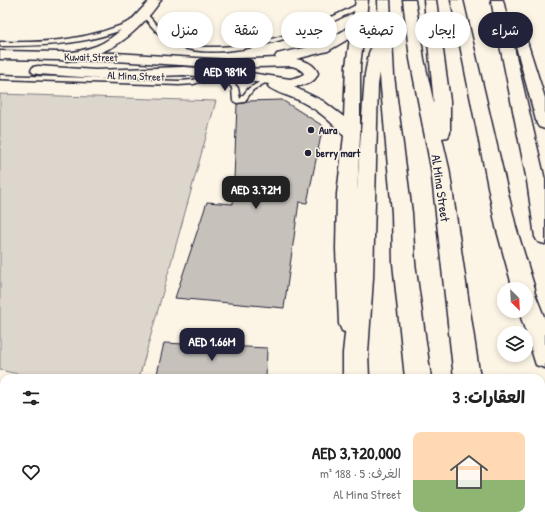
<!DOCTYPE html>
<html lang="ar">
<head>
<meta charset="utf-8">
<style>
  body { margin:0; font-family:"Patrick Hand","Playpen Sans Arabic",sans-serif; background:#f6f6f6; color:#222; direction:rtl; height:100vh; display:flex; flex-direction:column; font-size:15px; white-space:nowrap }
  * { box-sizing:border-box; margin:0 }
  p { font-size:13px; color:#767676 }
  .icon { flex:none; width:22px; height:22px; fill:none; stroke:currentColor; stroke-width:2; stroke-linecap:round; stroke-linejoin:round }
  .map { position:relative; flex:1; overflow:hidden; direction:ltr }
  .drawer { position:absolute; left:0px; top:374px; width:545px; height:156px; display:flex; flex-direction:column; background:#fff; border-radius:12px 12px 0 0; box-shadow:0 2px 6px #0003; direction:rtl }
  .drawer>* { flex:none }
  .banner { position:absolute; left:12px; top:12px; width:521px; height:36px; direction:rtl; display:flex; gap:8px }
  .needle { width:26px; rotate:156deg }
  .controls { position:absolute; left:497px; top:282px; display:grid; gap:8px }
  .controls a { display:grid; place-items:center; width:36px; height:36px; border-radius:50%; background:#fff; box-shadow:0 2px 6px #0003; font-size:20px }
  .price { position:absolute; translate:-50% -34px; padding:0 9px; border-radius:8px; background:#22223b; color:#fff; font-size:13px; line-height:26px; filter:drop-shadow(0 1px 2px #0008) }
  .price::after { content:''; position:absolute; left:50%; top:24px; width:12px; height:9px; margin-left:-6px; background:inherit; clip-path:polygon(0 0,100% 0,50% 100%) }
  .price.selected { background:#222; color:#fff }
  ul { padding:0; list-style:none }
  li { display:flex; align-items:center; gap:12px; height:100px; padding:0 20px }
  li span { display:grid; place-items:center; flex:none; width:112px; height:80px; border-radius:8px; color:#555 }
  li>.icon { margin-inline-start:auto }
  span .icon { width:48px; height:48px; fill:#fffc; stroke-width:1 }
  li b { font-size:17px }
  h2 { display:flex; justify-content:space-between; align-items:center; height:48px; padding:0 20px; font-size:17px }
  .chip { padding:0 14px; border-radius:18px; background:#fff; box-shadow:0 2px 6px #0003; font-size:14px; line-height:36px }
  .chip.selected { background:#22223b; color:#fff }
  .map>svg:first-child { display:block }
  .green { fill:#dcd6cc; stroke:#7f7c84 }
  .building { fill:#c6c1bb; stroke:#22223b }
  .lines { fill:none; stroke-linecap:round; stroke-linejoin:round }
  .service-casing { stroke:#22223b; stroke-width:3 }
  .minor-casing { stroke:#22223b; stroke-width:3 }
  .secondary-casing { stroke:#22223b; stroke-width:3 }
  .primary-casing { stroke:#22223b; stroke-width:3 }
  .trunk-casing { stroke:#22223b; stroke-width:3 }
  .service { fill:#fcf5e5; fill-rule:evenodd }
  .minor { fill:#fcf5e5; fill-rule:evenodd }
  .secondary { fill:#fcf5e5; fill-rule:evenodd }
  .primary { fill:#fcf5e5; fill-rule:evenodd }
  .trunk { fill:#fcf5e5; fill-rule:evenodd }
  .poi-dot { fill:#22223b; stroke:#fcf5e5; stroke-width:1.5 }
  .labels { text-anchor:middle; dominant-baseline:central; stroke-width:3; stroke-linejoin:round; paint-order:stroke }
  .far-street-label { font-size:11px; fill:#22223b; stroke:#fcf5e5 }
  .far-poi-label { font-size:11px; font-weight:bold; fill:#22223b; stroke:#fcf5e5; text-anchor:start }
  .street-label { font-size:13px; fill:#22223b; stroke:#fcf5e5 }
</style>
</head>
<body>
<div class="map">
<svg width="545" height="530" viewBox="0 0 545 530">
  <rect width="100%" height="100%" fill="#fcf5e5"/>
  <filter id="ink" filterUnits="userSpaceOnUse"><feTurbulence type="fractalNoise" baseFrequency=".025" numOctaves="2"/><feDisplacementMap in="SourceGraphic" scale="8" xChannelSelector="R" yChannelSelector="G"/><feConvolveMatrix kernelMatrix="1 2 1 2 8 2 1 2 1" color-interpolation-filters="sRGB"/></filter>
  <g filter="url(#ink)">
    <!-- green -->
    <polygon class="green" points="0,94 216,101 139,378 35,378 0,370"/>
    <!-- building -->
    <g class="building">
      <polygon points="282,100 323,126 307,203 299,202 284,308 175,298 207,202 233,204 237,104 244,103 247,101"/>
      <polygon points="164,343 267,348 266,378 156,378"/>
    </g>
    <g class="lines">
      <!-- service casing -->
      <g class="service-casing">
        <g id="service">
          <path d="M360,3L365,4C357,10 347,14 338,19C299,37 220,63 178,46C163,41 151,26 141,14L146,13C156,24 166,37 180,43C192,48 206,47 219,47C270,45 316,26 360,3Z"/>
          <path d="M136,19L141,20C134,25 124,29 116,32C78,45 40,46 0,46V42C51,43 89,40 136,19Z"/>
          <polygon points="0,75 179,81 193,80 207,76 210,78 194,84 179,85 0,79"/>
          <polygon points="226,78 230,78 238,88 240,99 249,88 260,82 265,83 253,90 244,102 237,103 233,101 232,88 225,79"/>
        </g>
      </g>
      <!-- minor casing -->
      <g class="minor-casing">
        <path id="minor" d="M150,0H161C148,19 128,41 106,50C94,56 80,58 67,61L63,60L61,57L63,54C74,52 85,50 96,46C118,37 134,17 150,0Z"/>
      </g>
      <!-- secondary casing -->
      <g class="secondary-casing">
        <path id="secondary" d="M356,0H368L360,66V135L357,194L358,249L363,324L360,331L351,334L342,331L339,324L336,249L337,194L344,136C332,122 318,110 302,102C294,97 272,92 268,86L269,84L237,79L184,75L114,78L109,79L38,74L33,73L31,70L33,67L38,66L95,70L184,67L237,71L290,79L298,77L304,74L303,72L298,68L292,66L229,68L115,61L0,59V51L115,53L229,60L276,58L275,57L277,54C310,46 324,47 352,24ZM350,38L346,66L344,117L323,101L294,87C303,85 315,84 318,73C314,63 305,61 296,59L328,51Z"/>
      </g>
      <!-- primary casing -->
      <g class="primary-casing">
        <g id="primary">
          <polygon points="403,0 415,0 424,59 434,104 424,0 436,0 450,101 450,133 448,137 442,138 449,168 480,378 454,378 431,168 410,59"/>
          <polygon points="451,0 463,0 516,227 535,289 534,291 545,319 545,368 536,365 519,311 526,311 526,289 513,289 496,227"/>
          <polygon points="491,0 503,0 545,180 545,244 538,242 535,237 527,181"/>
          <polygon points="384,29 389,30 390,33 383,53 378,85 373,278 368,353 369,378 343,378 343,353 351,278 365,74 369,53 379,30"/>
          <polygon points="519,31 524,32 525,35 545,98 545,129 539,127 537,124 513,35 514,32"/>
          <polygon points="356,526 388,526 389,530 357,530"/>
          <polygon points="482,526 514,526 515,530 483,530"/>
        </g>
      </g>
      <!-- trunk casing -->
      <g class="trunk-casing">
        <g id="trunk">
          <polygon points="378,0 390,0 394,76 412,213 415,263 431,378 405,378 393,263 392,213 380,76"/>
          <polygon points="432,526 464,526 465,530 433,530"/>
        </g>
      </g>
      <!-- service -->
      <use href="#service" class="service"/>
      <!-- minor -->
      <use href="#minor" class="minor"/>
      <!-- secondary -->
      <use href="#secondary" class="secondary"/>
      <!-- primary -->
      <use href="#primary" class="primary"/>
      <!-- trunk -->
      <use href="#trunk" class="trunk"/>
    </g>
  </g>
  <!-- markers -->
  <g class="poi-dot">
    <circle cx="311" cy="130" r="4"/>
    <circle cx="308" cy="153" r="4"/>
  </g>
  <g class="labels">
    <!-- far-street labels -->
    <g class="far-street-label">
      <text transform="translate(91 57) rotate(1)">Kuwait Street</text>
      <text transform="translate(136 76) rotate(2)">Al Mina Street</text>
    </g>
    <!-- far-poi labels -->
    <g class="far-poi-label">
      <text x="319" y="130">Aura</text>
      <text x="316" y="153">berry mart</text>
    </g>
    <!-- street labels -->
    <g class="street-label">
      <text transform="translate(441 188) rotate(82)">Al Mina Street</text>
    </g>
  </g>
</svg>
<div class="controls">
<a><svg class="needle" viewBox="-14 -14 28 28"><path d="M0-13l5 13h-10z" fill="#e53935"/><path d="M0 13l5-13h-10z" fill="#767676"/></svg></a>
<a><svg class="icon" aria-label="layers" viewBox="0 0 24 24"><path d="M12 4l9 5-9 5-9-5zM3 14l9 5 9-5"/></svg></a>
</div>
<b class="price" style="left:225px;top:92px">AED 981K</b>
<b class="price selected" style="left:256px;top:210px">AED 3.72M</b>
<b class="price" style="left:212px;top:362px">AED 1.66M</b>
<div class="banner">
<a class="chip selected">شراء</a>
<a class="chip">إيجار</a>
<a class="chip">تصفية</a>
<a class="chip">جديد</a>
<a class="chip">شقة</a>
<a class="chip">منزل</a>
</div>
<section class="drawer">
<h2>العقارات: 3<svg class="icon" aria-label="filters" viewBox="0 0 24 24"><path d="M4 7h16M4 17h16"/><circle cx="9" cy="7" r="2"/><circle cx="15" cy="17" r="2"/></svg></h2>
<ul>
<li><span style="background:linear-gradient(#ffd9b3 60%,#8fb573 0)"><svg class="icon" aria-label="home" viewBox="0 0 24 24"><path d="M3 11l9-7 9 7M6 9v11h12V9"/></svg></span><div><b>AED 3,720,000</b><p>الغرف: 5 · 188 m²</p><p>Al Mina Street</p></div><svg class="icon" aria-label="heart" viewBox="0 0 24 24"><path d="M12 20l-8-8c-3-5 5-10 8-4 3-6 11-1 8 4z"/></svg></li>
</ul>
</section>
</div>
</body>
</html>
